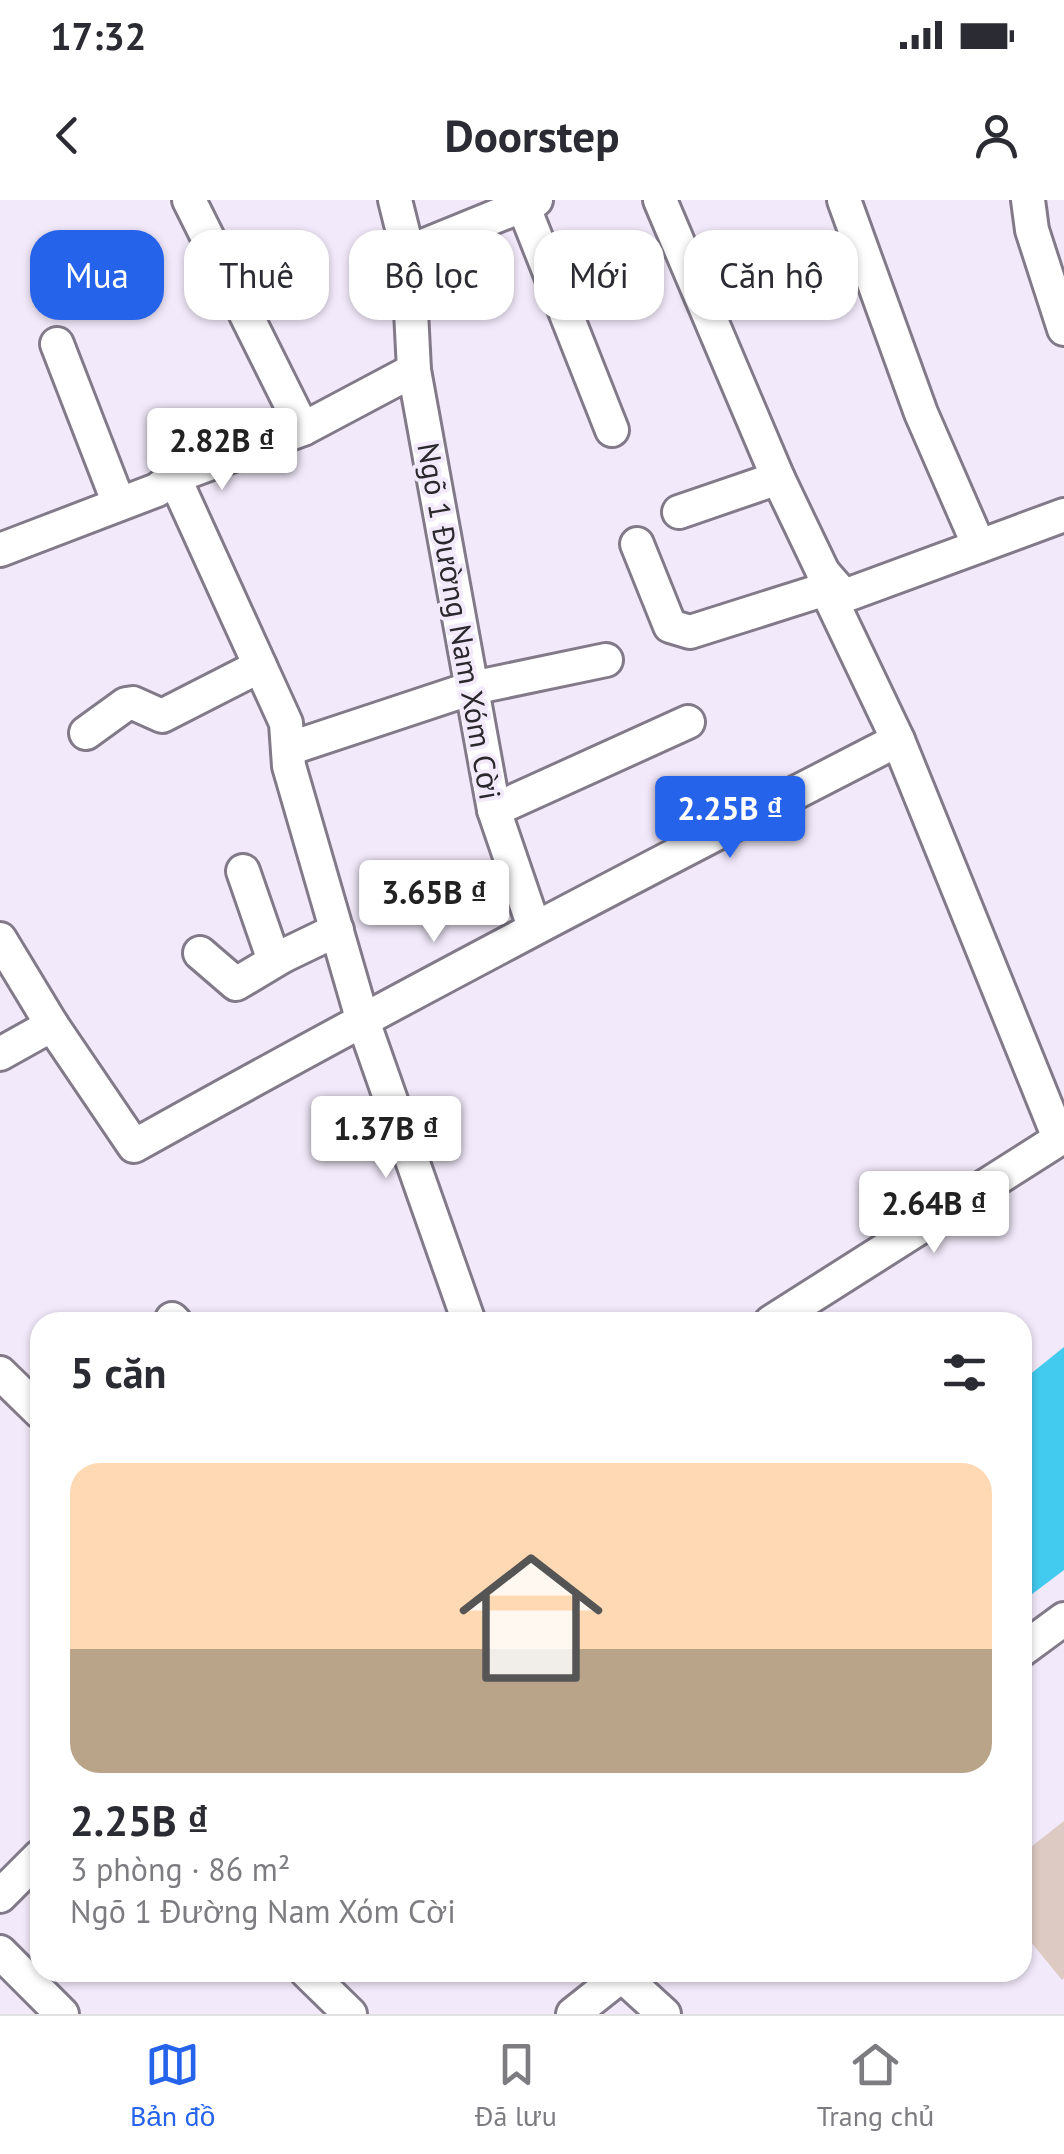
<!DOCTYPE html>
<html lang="vi">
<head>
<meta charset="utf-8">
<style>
  body { margin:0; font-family:"PT Sans",sans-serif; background:#f2f2f3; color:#2b2b33; height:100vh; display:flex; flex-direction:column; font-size:38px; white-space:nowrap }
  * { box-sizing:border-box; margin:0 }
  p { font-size:32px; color:#7c7c81 }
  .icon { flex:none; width:55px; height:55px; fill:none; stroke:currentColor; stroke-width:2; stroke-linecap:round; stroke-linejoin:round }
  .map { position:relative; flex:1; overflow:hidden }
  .drawer { position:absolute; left:30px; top:1112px; width:1002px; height:670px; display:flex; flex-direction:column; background:#fff; border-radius:30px; box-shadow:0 2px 8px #0004 }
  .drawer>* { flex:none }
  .top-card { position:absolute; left:30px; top:30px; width:1005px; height:90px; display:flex; gap:20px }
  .price { position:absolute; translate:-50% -85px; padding:0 22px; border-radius:10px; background:#fff; color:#222; font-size:32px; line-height:65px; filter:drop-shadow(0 2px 5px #0008) }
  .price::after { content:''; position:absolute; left:50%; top:60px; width:30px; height:22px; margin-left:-15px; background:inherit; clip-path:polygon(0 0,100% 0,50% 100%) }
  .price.on { background:#2563eb; color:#fff }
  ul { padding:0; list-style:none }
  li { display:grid; align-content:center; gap:20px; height:530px; padding:0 40px }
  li+li { border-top:2px solid #e1e1e2 }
  li span { display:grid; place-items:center; height:310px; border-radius:30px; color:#555 }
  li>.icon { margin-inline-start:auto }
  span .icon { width:180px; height:180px; fill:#fffc; stroke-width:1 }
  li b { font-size:42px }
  h2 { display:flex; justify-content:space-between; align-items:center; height:120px; padding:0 40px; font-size:42px }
  .pill { padding:0 35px; border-radius:30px; background:#fff; box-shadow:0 2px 8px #0004; font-size:35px; line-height:90px }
  .pill.on { background:#2563eb; color:#fff }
  .status { display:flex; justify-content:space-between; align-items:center; height:70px; padding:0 50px; background:#fff; direction:ltr }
  .status svg { height:28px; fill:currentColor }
  header { display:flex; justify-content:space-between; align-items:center; height:130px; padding:0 40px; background:#fff; font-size:45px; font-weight:700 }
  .tab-bar { display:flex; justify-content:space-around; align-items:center; height:140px; border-top:2px solid #e1e1e2; background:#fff; font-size:28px; color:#7c7c81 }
  .tab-bar a { display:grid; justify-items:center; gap:5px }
  .tab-bar .on { color:#2563eb }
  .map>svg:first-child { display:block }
  .water { fill:#42caef }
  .building { fill:#ddcac3 }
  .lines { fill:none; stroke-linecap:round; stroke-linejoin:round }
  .minor-casing { stroke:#827a89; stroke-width:38 }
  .minor { stroke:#fff; stroke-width:32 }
  .labels { text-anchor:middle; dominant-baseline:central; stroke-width:8; stroke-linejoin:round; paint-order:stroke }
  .street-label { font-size:30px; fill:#2a272d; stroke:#f2e9fa }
</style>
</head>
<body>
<div class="status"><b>17:32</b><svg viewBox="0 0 49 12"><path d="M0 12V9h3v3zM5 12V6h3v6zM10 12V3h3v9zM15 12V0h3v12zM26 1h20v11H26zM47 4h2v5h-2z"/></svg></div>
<header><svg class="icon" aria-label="back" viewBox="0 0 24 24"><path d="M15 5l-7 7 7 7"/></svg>Doorstep<svg class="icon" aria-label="person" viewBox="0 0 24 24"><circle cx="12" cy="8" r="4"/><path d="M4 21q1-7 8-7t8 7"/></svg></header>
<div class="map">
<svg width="1064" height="1814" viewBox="0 0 1064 1814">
  <rect width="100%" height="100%" fill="#f2e9fa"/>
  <!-- water -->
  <polygon class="water" points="1064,1147 1064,1370 1023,1401 1023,1180"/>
  <!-- building -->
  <polygon class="building" points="1064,1621 1064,1778 1062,1780 1022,1731 1022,1654"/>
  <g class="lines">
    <!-- minor casing -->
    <g class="minor-casing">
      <g id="minor">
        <polyline points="189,0 303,229"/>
        <polyline points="395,0 408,52"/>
        <polyline points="660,0 778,278 823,372 826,389 898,540 1059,938"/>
        <polyline points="844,0 921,213 979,346"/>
        <polyline points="1028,0 1032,30 1064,129"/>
        <polyline points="523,5 612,230"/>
        <polyline points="57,144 119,304"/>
        <polyline points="174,277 286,523 289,566 362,818 469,1122"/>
        <polyline points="679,312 778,278"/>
        <polyline points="637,344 670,426 690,432 826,389"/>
        <polyline points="0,350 157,290 174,277 303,229 414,170"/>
        <polyline points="823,372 844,396 1064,315"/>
        <polyline points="86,533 126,504 133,503 162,516 260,466"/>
        <polyline points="288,549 472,488 606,460"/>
        <polyline points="494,610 688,522"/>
        <polyline points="243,671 270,749 283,756 337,730"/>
        <polyline points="534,727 494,610 414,170 408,52 536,0"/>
        <path d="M0,739L52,825L134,946C386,805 641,672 898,540"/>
        <polyline points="200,753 236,784 283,756"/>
        <polyline points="0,854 52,825"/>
        <polyline points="172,1119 175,1122"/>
        <polyline points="771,1122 1064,936"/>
        <polyline points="0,1173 40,1212"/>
        <polyline points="1022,1450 1064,1419"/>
        <polyline points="0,1696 40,1656"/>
        <polyline points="0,1752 62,1814"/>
        <polyline points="307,1772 350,1814"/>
        <polyline points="618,1772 664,1814"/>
        <polyline points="573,1814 626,1772"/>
      </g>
    </g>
    <!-- minor -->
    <use href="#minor" class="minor"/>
  </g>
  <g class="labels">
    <!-- street labels -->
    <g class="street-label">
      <text transform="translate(460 421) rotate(80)">Ngõ 1 Đường Nam Xóm Cời</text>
    </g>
  </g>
</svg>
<b class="price" style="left:222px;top:293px">2.82B ₫</b>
<b class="price on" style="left:730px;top:661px">2.25B ₫</b>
<b class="price" style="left:434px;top:745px">3.65B ₫</b>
<b class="price" style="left:386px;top:981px">1.37B ₫</b>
<b class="price" style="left:934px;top:1056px">2.64B ₫</b>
<div class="top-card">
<a class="pill on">Mua</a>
<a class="pill">Thuê</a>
<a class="pill">Bộ lọc</a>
<a class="pill">Mới</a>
<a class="pill">Căn hộ</a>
</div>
<section class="drawer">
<h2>5 căn<svg class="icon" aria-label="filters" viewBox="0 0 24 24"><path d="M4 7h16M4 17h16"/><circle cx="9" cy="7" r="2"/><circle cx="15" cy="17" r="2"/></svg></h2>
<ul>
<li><span style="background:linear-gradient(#ffd9b3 60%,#b9a48a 0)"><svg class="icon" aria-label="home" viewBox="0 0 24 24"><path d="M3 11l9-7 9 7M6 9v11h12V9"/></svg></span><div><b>2.25B ₫</b><p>3 phòng · 86 m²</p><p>Ngõ 1 Đường Nam Xóm Cời</p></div></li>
</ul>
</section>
</div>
<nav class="tab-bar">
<a class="on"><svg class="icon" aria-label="map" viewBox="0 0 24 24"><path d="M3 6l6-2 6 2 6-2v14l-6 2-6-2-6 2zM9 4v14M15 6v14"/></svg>Bản đồ</a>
<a><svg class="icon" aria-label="saved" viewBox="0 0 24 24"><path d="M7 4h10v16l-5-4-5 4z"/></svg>Đã lưu</a>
<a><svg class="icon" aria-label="home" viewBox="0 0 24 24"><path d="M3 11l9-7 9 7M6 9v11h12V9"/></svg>Trang chủ</a>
</nav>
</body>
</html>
